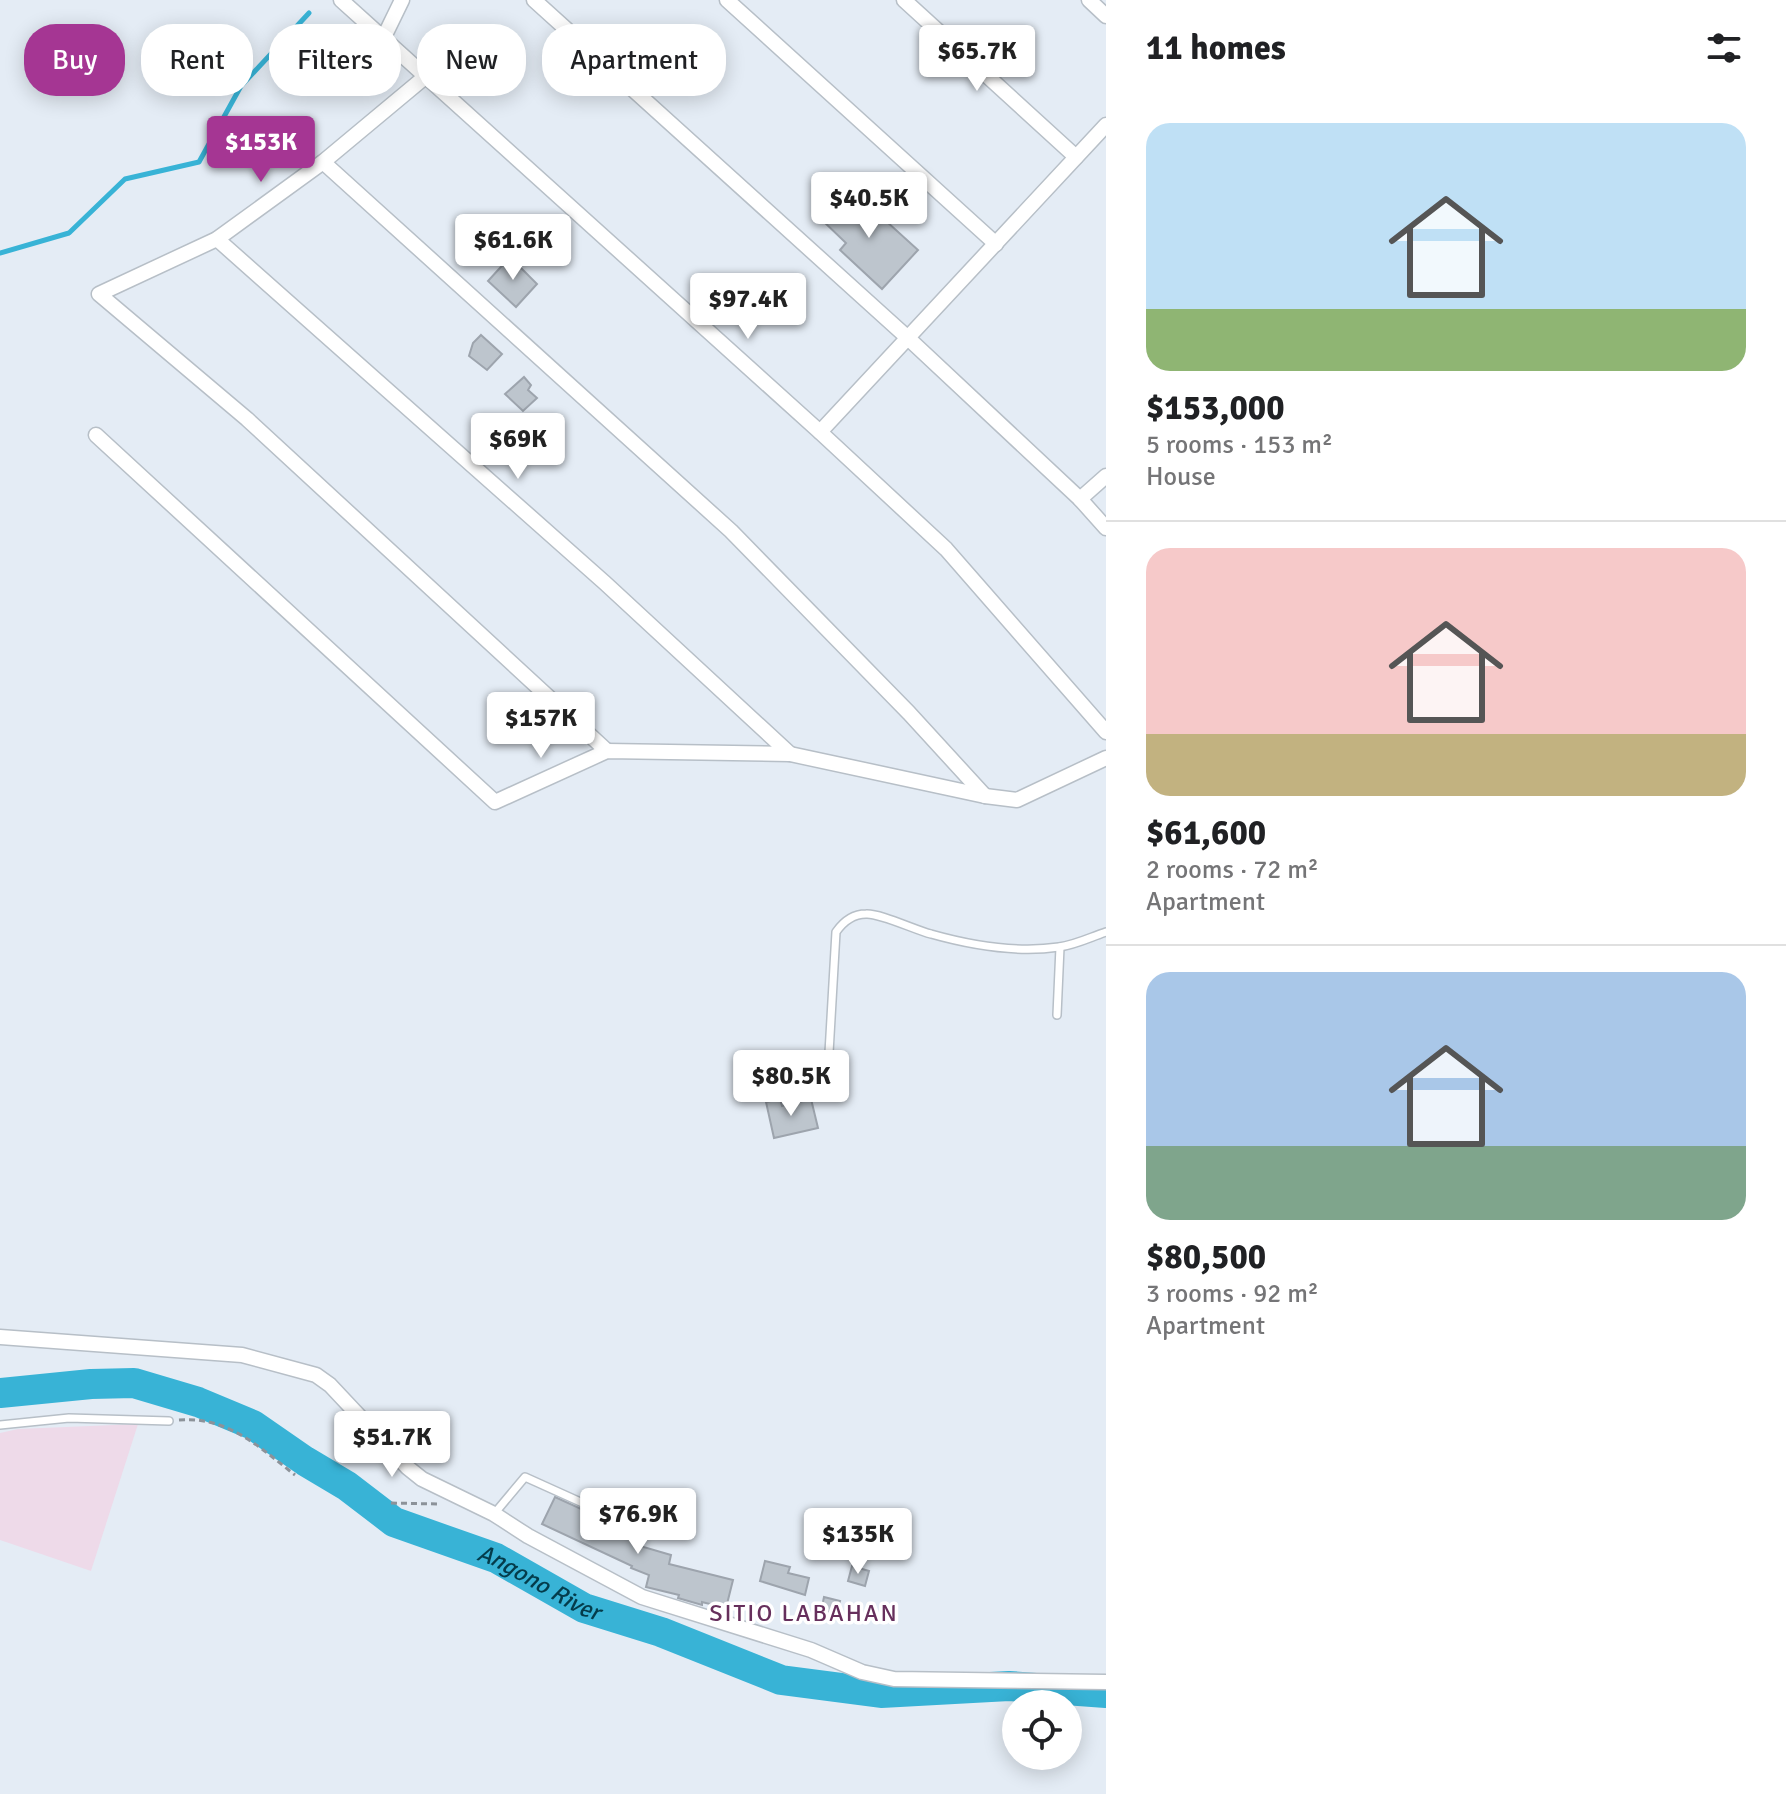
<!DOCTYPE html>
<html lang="en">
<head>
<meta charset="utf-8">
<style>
  body { margin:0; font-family:Signika,sans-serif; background:#f6f6f6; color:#202124; height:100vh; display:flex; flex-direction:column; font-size:30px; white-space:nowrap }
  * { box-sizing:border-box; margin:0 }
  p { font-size:26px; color:#757577 }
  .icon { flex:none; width:44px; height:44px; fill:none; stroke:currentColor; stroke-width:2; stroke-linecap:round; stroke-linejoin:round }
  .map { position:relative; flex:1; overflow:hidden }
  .sheet { display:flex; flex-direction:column; background:#fff; width:680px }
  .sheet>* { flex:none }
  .hud { position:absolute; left:24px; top:24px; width:760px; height:72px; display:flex; gap:16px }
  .controls { position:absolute; left:1002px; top:1690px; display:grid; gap:16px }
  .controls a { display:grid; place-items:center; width:80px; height:80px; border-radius:50%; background:#fff; box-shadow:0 4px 20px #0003; font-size:40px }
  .price { position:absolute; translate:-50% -68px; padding:0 18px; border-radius:8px; background:#fff; color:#222; font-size:26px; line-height:52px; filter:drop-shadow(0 2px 4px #0008) }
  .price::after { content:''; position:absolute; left:50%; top:48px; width:24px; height:18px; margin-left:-12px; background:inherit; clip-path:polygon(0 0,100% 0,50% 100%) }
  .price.active { background:#a53693; color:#fff }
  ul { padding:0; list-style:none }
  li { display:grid; align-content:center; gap:16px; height:424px; padding:0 40px }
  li+li { border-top:2px solid #e0e0e0 }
  li span { display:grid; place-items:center; height:248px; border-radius:24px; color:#555 }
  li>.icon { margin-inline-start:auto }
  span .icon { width:144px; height:144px; fill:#fffc; stroke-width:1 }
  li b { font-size:34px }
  h2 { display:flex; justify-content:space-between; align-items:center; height:96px; padding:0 40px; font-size:34px }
  .tag { padding:0 28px; border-radius:32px; background:#fff; box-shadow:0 4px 20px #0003; font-size:28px; line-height:72px }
  .tag.active { background:#a53693; color:#fff }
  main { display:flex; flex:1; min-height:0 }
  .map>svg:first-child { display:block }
  .industrial { fill:#eedae9 }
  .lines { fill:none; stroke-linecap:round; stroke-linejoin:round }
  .stream { stroke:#38b3d6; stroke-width:5 }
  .river { stroke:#38b3d6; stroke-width:30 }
  .building { fill:#bdc5cd; stroke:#9da4ad; stroke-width:2 }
  .service-casing { stroke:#b7bfc7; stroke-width:10 }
  .minor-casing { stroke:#b7bfc7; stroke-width:17 }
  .path { stroke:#8c9299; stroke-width:3; stroke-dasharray:6 4; stroke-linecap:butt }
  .service { stroke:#fff; stroke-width:7 }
  .minor { stroke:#fff; stroke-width:14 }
  .labels { text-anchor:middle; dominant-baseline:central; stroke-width:7; stroke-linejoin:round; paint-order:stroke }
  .water-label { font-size:24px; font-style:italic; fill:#043c4b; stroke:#fff }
  .neighbourhood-label { font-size:24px; letter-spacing:2px; fill:#662f5c; stroke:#fff }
</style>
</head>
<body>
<main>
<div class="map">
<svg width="1106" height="1794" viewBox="0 0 1106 1794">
  <rect width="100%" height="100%" fill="#e4ecf5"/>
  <!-- industrial -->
  <polygon class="industrial" points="138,1424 91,1571 0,1540 0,1433 18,1429"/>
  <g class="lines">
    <!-- stream -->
    <polyline class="stream" points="0,253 69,233 125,179 199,162 241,86 309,13"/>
    <!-- river -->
    <path class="river" id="s1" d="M0,1393L91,1384L134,1383L198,1402L253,1425L305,1461L347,1486L394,1522L496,1558L584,1608L661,1632L781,1680L881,1693L1009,1686L1106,1693"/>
  </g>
  <!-- building -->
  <g class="building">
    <polygon points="849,193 872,213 875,211 918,250 882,289 840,250 846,243 821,219"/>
    <polygon points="510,257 537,284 516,307 488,281"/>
    <polygon points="481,335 502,354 487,370 469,356 473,343"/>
    <polygon points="524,377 531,385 528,390 537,398 523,411 505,394"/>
    <polygon points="780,1099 782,1106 811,1099 818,1128 774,1138 766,1102"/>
    <polygon points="555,1497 638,1535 633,1544 671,1555 669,1564 733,1580 726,1608 702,1602 702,1605 678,1598 679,1595 646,1587 649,1575 631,1568 632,1566 542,1524"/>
    <polygon points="765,1561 790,1567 788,1573 809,1578 805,1595 760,1581"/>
    <polygon points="852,1566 869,1571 865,1586 848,1581"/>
    <polygon points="824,1597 840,1601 835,1620 820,1616"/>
  </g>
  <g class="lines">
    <!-- service casing -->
    <g class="service-casing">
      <g id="service">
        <polyline points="1057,1015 1060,947"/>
        <path d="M828,1070L836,932C843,922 853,914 866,914C880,913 915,930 931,934C970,945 1018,953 1059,947C1075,945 1091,937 1106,932"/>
        <polyline points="0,1425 69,1418 169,1421"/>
        <polyline points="494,1514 525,1477 638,1528"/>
      </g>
    </g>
    <!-- minor casing -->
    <g class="minor-casing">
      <g id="minor">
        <polyline points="341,0 820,432 946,549 1106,732"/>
        <polyline points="534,0 909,339 1080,499 1106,528"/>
        <polyline points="727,0 996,244"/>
        <polyline points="904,0 1076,157"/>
        <polyline points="1089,0 1106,16"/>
        <polyline points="383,39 402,0"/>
        <polyline points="425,77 323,162 217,239 99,294 247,419 607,751"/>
        <polyline points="323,162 731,531 909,713 985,796"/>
        <polyline points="217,239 605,583 790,754"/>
        <polyline points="820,432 1106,125"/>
        <polyline points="96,435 495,802 607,751 790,754 985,796 1017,800 1106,758"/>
        <polyline points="1080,499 1106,476"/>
        <polyline points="0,1337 242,1355 316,1375 330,1385 407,1467 422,1479 494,1514 528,1536 642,1597 811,1650 862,1672 894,1679 1106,1682"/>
      </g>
    </g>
    <!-- path -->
    <g class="path">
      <path d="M179,1420C228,1416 259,1447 295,1475"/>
      <polyline points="391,1503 437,1504"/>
    </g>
    <!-- service -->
    <use href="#service" class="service"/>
    <!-- minor -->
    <use href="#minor" class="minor"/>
  </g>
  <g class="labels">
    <!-- water labels -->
    <g class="water-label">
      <text stroke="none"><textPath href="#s1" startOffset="590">Angono River</textPath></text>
    </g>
    <!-- neighbourhood labels -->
    <g class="neighbourhood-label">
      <text x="804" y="1613">SITIO LABAHAN</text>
    </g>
  </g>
</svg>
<div class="controls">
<a><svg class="icon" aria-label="locate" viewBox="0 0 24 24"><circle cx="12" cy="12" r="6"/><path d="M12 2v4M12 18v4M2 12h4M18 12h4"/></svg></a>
</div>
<b class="price" style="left:977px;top:93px">$65.7K</b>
<b class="price active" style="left:261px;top:184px">$153K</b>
<b class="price" style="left:869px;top:240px">$40.5K</b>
<b class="price" style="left:513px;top:282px">$61.6K</b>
<b class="price" style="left:748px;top:341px">$97.4K</b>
<b class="price" style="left:518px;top:481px">$69K</b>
<b class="price" style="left:541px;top:760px">$157K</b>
<b class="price" style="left:791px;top:1118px">$80.5K</b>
<b class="price" style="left:392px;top:1479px">$51.7K</b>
<b class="price" style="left:638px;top:1556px">$76.9K</b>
<b class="price" style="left:858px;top:1576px">$135K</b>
<div class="hud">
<a class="tag active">Buy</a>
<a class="tag">Rent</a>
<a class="tag">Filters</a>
<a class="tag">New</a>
<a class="tag">Apartment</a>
</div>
</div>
<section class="sheet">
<h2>11 homes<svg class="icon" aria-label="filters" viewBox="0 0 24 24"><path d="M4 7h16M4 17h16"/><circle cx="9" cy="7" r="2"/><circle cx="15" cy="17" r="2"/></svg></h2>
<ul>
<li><span style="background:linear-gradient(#bfe0f5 75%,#8fb573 0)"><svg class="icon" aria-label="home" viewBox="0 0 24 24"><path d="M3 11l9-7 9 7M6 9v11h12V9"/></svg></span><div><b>$153,000</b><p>5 rooms · 153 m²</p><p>House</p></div></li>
<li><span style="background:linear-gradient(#f6c9c9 75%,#c2b280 0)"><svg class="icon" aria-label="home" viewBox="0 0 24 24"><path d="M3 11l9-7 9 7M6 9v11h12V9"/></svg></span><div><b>$61,600</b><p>2 rooms · 72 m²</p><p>Apartment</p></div></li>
<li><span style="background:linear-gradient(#a9c7e8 70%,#7fa58c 0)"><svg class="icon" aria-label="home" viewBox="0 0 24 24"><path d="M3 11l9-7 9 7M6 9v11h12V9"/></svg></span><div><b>$80,500</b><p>3 rooms · 92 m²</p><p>Apartment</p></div></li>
</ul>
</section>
</main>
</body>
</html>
